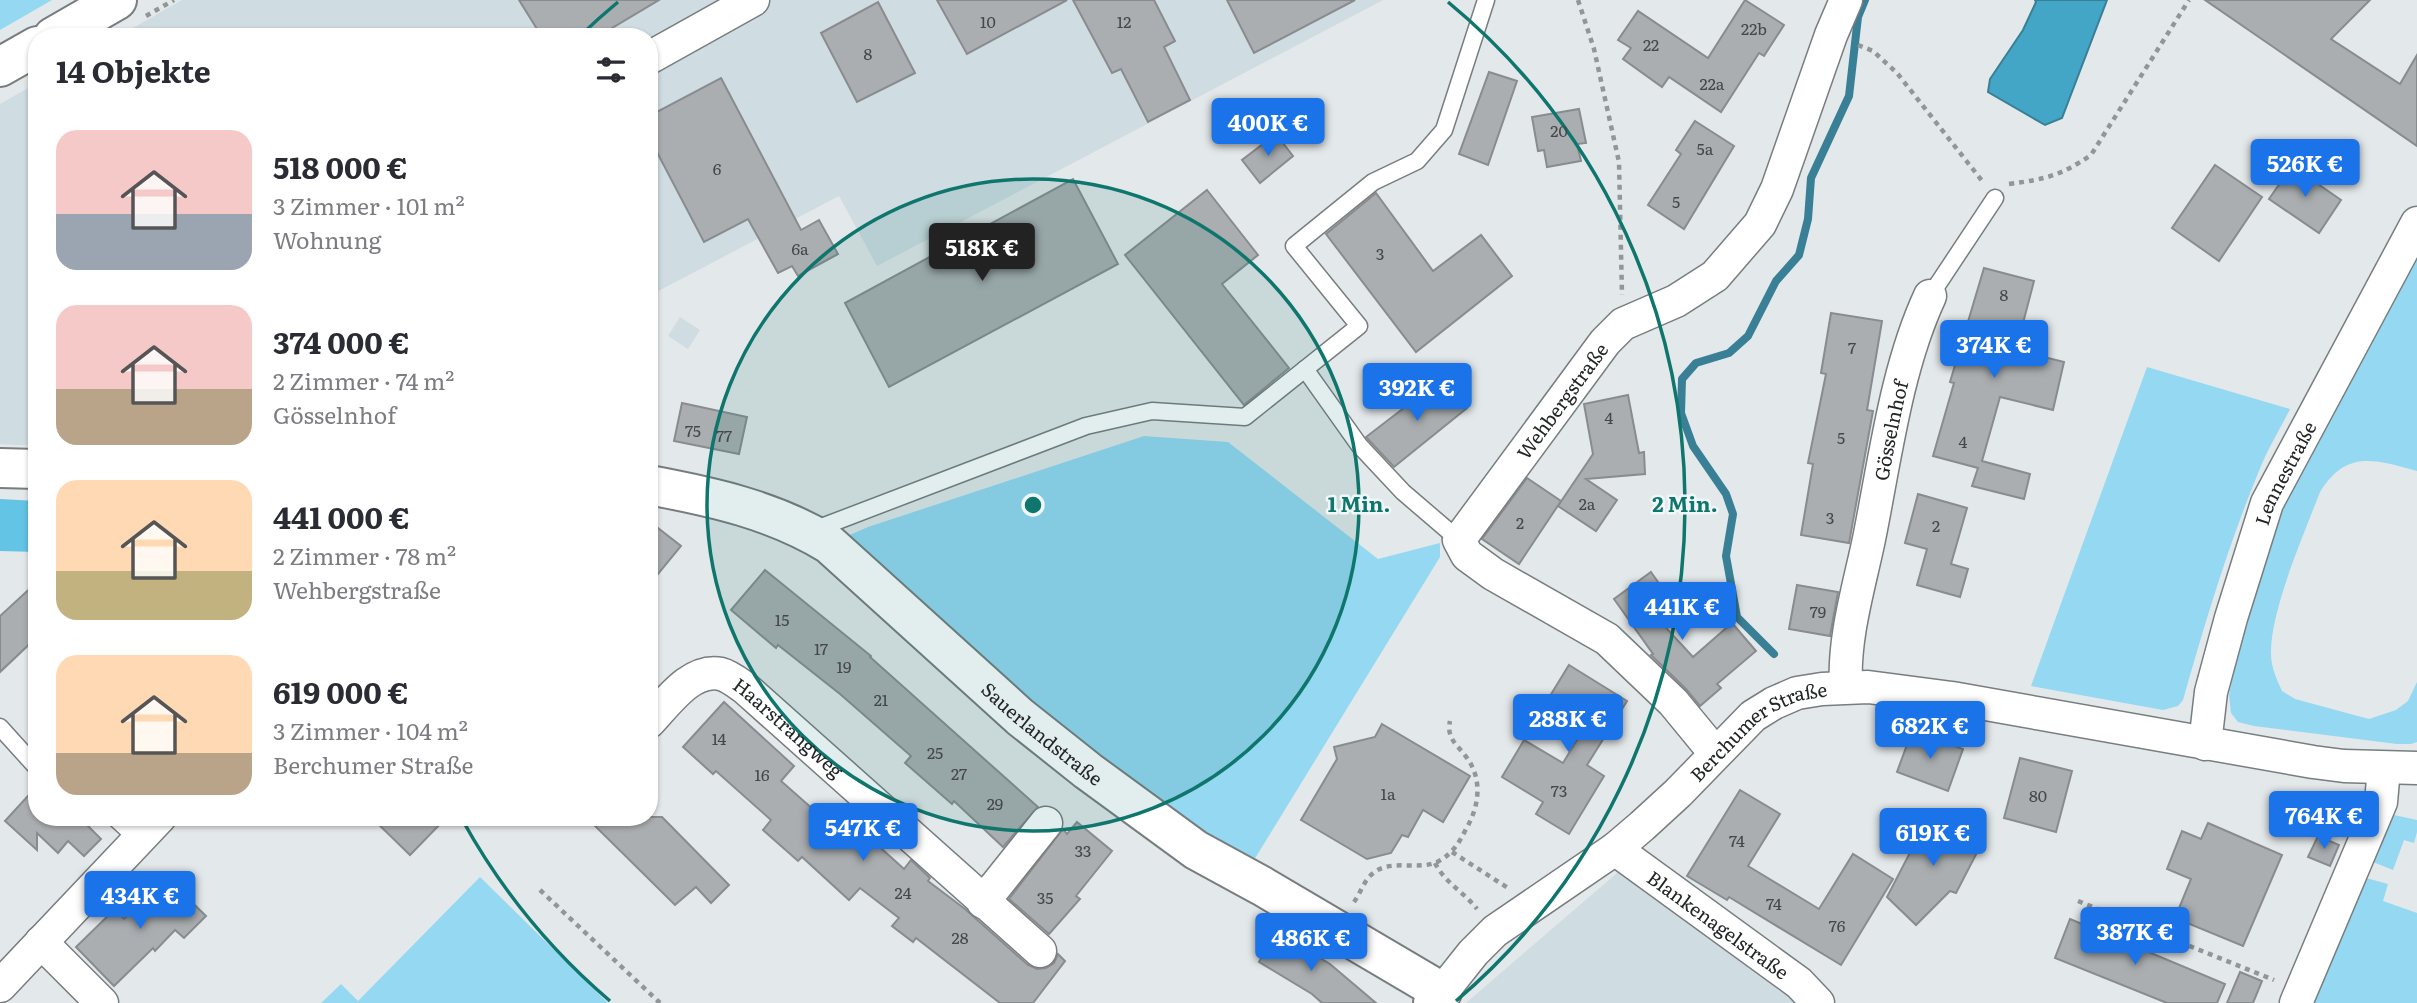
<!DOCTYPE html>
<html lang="de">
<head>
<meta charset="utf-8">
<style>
  body { margin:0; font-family:Literata,serif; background:#f7f7f7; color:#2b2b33; height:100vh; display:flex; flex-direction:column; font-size:26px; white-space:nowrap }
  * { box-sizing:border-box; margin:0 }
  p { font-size:23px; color:#7c7c81 }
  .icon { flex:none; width:38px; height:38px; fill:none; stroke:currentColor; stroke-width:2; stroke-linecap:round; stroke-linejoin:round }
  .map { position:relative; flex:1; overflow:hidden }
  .drawer { position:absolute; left:28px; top:28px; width:630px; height:798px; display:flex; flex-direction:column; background:#fff; border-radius:28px; box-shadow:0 2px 5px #0004 }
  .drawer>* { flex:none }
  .price { position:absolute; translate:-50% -60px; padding:0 16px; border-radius:7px; background:#1a73e8; color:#fff; font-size:23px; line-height:46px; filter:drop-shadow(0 2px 4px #0008) }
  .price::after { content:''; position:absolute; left:50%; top:42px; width:21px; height:16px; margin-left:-10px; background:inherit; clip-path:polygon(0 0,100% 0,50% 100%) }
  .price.selected { background:#222; color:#fff }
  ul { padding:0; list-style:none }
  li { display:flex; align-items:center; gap:21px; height:175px; padding:0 28px }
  li span { display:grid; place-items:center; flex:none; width:196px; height:140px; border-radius:21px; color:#555 }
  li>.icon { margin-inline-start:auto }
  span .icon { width:84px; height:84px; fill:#fffc; stroke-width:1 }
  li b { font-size:30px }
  h2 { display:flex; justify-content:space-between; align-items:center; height:84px; padding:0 28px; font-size:30px }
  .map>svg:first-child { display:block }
  .built { fill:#cfdce1 }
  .green { fill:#94d8f2 }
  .forest { fill:#63c4e5 }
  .water { fill:#43a6c6; stroke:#397f96; stroke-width:2 }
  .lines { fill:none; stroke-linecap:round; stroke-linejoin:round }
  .stream { stroke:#397f96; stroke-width:8 }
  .building { fill:#aaaeb0; stroke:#888c8e; stroke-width:2 }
  .lane-casing { stroke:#787d7f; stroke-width:19 }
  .street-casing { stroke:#787d7f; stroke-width:35 }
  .secondary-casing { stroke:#787d7f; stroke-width:42 }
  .path { stroke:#929697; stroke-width:4.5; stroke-dasharray:5 5; stroke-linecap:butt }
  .lane { stroke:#fff; stroke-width:16 }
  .street { stroke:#fff; stroke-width:32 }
  .secondary { stroke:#fff; stroke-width:38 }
  .ring { fill:none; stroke:#0f766e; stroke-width:3.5 }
  .labels { text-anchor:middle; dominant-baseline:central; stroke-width:5; stroke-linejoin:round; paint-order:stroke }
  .number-label { font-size:16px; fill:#454748 }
  .street-label { font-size:19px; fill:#232526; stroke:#f1f6f8 }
  .centre { fill:#0f766e; stroke:#f1f6f8; stroke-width:3.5 }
  .ring-label { font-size:21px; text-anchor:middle; font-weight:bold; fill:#0f766e; stroke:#f1f6f8; stroke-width:5; stroke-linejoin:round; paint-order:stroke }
</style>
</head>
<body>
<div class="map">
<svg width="2417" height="1003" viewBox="0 0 2417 1003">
  <rect width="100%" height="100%" fill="#e3e8ea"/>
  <!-- built -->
  <g class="built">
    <polygon points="182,0 1383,0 877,266 839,196 649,296 649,37 117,37"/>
    <polygon points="37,83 37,446 0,444 0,104"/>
    <polygon points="680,317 700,330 688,349 668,336"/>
    <polygon points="1624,867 1818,1003 1466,1003"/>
  </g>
  <!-- green -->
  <g class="green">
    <polygon points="0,0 52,0 0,30"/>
    <path d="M2417,249V471C2375,460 2347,449 2320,492C2304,534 2270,611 2271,654C2271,667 2277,680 2282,691L2295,699L2369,719L2396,710L2408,701L2417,682V742L2411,744H2397L2254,726L2238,722L2231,713L2229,695L2239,644L2291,485Z"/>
    <path d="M2147,367L2290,409C2280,429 2267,450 2259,471C2228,545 2205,623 2183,700L2178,706L2163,710L2031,686Z"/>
    <polygon points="1144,436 1228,442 1378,559 1440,543 1440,557 1254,860 1234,854 1093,761 845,537 868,527"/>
    <polygon points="2394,815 2417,820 2417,832 2414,843 2404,840 2393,870 2373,862"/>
    <polygon points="480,877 608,1003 321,1003 341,984 358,1001"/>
    <polygon points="2366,878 2388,884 2383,901 2417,913 2417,1003 2312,1003"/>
  </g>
  <!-- forest -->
  <polygon class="forest" points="0,499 37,501 37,552 0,551"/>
  <!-- water -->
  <polygon class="water" points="2035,0 2107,0 2062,118 2045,125 1988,92 1990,79 2023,30 2036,2"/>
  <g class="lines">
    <!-- stream -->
    <polyline class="stream" points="1774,654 1737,617 1726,556 1733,514 1726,494 1693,446 1681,413 1682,379 1696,363 1729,353 1748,336 1776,281 1799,255 1808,219 1811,178 1849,96 1858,17 1865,0"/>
  </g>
  <!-- building -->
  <g class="building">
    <polygon points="519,0 659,0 597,37 542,37"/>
    <polygon points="937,0 1067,0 967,54"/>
    <polygon points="1073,0 1154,0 1175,41 1164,47 1190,100 1148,122 1121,69 1112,73"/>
    <polygon points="1227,0 1355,0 1254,53"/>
    <polygon points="1745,0 1784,25 1764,56 1759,53 1721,112 1669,77 1662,87 1623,59 1631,48 1618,40 1638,11 1708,58"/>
    <polygon points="2205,0 2370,0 2331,39 2400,84 2417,55 2417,146"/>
    <polygon points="878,2 915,73 857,102 821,33"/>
    <polygon points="1489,72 1517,81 1488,165 1459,154"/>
    <polygon points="721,78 801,230 819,220 838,254 798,276 792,266 778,273 748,219 704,242 649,137 649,116"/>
    <polygon points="1579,109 1586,143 1577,144 1581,161 1547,167 1544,150 1538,151 1532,117"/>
    <polygon points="1695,121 1734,146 1684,229 1648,205 1681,154 1676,150"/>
    <polygon points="1276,134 1293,156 1260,183 1242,160"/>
    <polygon points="2215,165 2262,197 2219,261 2172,228"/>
    <polygon points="2292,166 2341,200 2319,233 2269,199"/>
    <polygon points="1073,179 1118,264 889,387 845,303"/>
    <polygon points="1207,190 1258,255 1222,284 1289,368 1244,405 1125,255"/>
    <polygon points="1376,193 1433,271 1481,235 1512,276 1416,352 1326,234"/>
    <polygon points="1984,268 2034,281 2016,350 2064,362 2053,410 2000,397 1982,461 2030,474 2024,499 1972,486 1978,468 1933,456 1954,383 1950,382"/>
    <polygon points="1831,313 1882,321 1867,410 1873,411 1849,543 1801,535 1813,464 1808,463 1826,374 1821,373"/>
    <polygon points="1443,378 1467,408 1394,467 1366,437"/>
    <polygon points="1628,395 1639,453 1644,452 1645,474 1586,479 1617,500 1596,531 1558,506 1593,454 1584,404"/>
    <polygon points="682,403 747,417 739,454 674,441"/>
    <polygon points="1527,478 1561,501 1519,564 1482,539"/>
    <polygon points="1918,494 1967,508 1951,564 1968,569 1960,597 1917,585 1927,549 1905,543"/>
    <polygon points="649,521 681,546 649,585"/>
    <polygon points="765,570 871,656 870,657 1038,807 1003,847 954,801 952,804 905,763 911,756 840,694 778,645 776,648 731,610"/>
    <polygon points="1651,572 1674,605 1657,618 1693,657 1732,623 1756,651 1717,684 1721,688 1700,706 1686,689 1651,655 1653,654 1614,599"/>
    <polygon points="37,582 37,637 0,672 0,616"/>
    <polygon points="1797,585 1838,592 1830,636 1789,629"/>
    <polygon points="1569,665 1627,701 1587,765 1604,776 1569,834 1536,814 1543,802 1502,777 1524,740 1563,763 1589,720 1550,696"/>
    <polygon points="724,702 794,766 781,781 840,833 851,821 904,869 911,860 930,878 928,881 965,909 1028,965 1037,969 1046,968 1054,963 1058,954 1065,961 1033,1003 1000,1003 916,938 913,942 892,926 899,918 860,888 849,900 802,857 798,861 763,830 771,820 716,771 713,774 683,747"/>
    <polygon points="1382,724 1470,776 1443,822 1423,810 1408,837 1402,835 1391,853 1367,859 1301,820 1337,759 1334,747 1375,737"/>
    <polygon points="1912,731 1963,749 1948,791 1897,772"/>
    <polygon points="2020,758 2072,771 2056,832 2004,818"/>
    <polygon points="37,786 37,817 91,817 85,823 101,839 84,856 68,841 58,853 37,833 37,850 5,821"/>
    <polygon points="1740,790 1780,814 1748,866 1819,909 1853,854 1893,879 1841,965 1729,897 1727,900 1687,876"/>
    <polygon points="1930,814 1983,841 1956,893 1950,891 1916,925 1887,897"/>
    <polygon points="371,817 447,817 410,855"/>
    <polygon points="586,817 662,817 729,885 711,903 696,887 675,905"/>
    <polygon points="1077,822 1112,851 1076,896 1080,899 1049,934 1009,899 1063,829 1067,834"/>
    <polygon points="2208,823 2282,855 2243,946 2175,918 2191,879 2167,869 2182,831 2201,839"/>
    <polygon points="2318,836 2339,845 2330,866 2308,857"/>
    <polygon points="166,877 206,916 184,938 175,930 155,951 153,948 114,986 76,947 115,909 124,919"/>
    <polygon points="2070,919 2225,984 2217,1003 2167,1003 2055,958"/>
    <polygon points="1277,932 1330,964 1376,1003 1322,1003 1312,994 1259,962"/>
    <polygon points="2240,972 2262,981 2253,1003 2227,1003"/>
  </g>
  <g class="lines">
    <!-- lane casing -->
    <g class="lane-casing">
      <g id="lane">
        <polyline points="1930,296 1995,198"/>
        <polyline points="1305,369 1359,445 1403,492 1459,540"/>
        <polyline points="811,531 1086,426 1152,411 1245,417 1359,326 1294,246 1373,182 1417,161 1444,130 1486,0"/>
        <polyline points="0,727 37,768"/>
        <polyline points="114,817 138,839"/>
      </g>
    </g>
    <!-- street casing -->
    <g class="street-casing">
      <g id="street">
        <polyline points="649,58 753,0"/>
        <path id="s1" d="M1846,687C1843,638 1859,587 1869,539C1885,460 1896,369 1930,296"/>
        <path id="s2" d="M649,722C668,702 691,668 721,674C729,676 738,683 745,688L1040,951"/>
        <path id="s3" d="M2205,744L2211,692L2231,618L2267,503L2417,223"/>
        <path id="s4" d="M1715,753L1673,702L1607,639L1493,574L1467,555L1459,540L1605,342L1623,324L1676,301L1715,276L1760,224L1777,189L1831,35L1846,0"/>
        <path id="s5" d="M1615,849L1799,983L1818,1003"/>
        <polyline points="983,902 1046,823"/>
        <polyline points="41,942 102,1003"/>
        <polyline points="0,986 160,817"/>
        <path id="s6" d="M1442,992L1473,953L1495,931L1615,849L1642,826L1678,793L1753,716L1774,703L1797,693L1822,689L1868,687L1952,698L2313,762L2344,766L2417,768"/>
        <polyline points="2296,1003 2381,802 2384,768"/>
      </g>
    </g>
    <!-- secondary casing -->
    <g class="secondary-casing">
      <g id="secondary">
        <polyline points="53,37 117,0"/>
        <polyline points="0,67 37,46"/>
        <polyline points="0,468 37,469"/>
        <path id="s7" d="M649,485C713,497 773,510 829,544L1020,717L1088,771L1196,850L1262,886L1442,992L1433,1003"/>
      </g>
    </g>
    <!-- path -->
    <g class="path">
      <polyline points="1578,0 1594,49 1619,162 1622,295"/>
      <polyline points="146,16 174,0"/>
      <polyline points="1858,45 1873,51 1897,73 1983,182"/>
      <path d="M2009,184C2046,179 2060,176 2091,155L2189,0"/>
      <polyline points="1452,852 1508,888"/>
      <path d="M1435,863C1445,883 1464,892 1477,909"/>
      <polyline points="540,890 660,1003"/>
      <polyline points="2078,901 2274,980"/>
      <path d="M1354,902C1360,894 1364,881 1371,875C1389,857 1419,872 1439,861C1453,853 1459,843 1466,829C1479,807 1483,780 1467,758C1458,745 1446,739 1450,721"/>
    </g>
    <!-- lane -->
    <use href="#lane" class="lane"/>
    <!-- street -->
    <use href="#street" class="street"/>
    <!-- secondary -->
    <use href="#secondary" class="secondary"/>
  </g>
  <!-- distance rings -->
  <circle cx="1033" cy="505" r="326" fill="#0f766e" fill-opacity=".12"/>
  <g class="ring">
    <circle cx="1033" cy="505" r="326"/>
    <path d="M610 1001A652 652 0 0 1 463 821M580 36A652 652 0 0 1 618 2M1448 2A652 652 0 0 1 1456 1001"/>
  </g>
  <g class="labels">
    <!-- number labels -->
    <g class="number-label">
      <text x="988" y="21">10</text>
      <text x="1124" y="21">12</text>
      <text x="1754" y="28">22b</text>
      <text x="1651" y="44">22</text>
      <text x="868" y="53">8</text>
      <text x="1712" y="83">22a</text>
      <text x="1559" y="130">20</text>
      <text x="1705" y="148">5a</text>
      <text x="717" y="168">6</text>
      <text x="1676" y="201">5</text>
      <text x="800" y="248">6a</text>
      <text x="1380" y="253">3</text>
      <text x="2004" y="294">8</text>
      <text x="1852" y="347">7</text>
      <text x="1609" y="417">4</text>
      <text x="693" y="430">75</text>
      <text x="724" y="435">77</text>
      <text x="1841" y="437">5</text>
      <text x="1963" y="441">4</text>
      <text x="1587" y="503">2a</text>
      <text x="1830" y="517">3</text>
      <text x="1520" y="522">2</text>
      <text x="1936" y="525">2</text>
      <text x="1818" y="611">79</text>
      <text x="782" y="619">15</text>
      <text x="821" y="648">17</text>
      <text x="844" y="666">19</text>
      <text x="881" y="699">21</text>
      <text x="719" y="738">14</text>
      <text x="935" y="752">25</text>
      <text x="959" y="773">27</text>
      <text x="762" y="774">16</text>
      <text x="1559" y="790">73</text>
      <text x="1388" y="793">1a</text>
      <text x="2038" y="795">80</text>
      <text x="995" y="803">29</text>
      <text x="1737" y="840">74</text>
      <text x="1083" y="850">33</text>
      <text x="903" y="892">24</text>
      <text x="1045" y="897">35</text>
      <text x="1774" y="903">74</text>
      <text x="1837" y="925">76</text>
      <text x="960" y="937">28</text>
    </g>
    <!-- street labels -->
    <g class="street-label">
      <text stroke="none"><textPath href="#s4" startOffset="511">Wehbergstraße</textPath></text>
      <text stroke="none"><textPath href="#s1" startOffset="261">Gösselnhof</textPath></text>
      <text stroke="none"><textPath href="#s3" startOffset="284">Lennestraße</textPath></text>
      <text stroke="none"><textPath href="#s2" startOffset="177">Haarstrangweg</textPath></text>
      <text stroke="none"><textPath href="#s7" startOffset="476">Sauerlandstraße</textPath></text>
      <text stroke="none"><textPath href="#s6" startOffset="415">Berchumer Straße</textPath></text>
      <text stroke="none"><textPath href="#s5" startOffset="128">Blankenagelstraße</textPath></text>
    </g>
  </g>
  <circle cx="1033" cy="505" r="10" class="centre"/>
  <g class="ring-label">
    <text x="1359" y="512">1 Min.</text>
    <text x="1685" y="512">2 Min.</text>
  </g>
</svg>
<b class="price" style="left:1268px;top:158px">400K €</b>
<b class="price" style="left:2305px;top:199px">526K €</b>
<b class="price selected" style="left:982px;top:283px">518K €</b>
<b class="price" style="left:1994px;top:380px">374K €</b>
<b class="price" style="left:1417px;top:423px">392K €</b>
<b class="price" style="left:1682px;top:642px">441K €</b>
<b class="price" style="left:1568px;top:754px">288K €</b>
<b class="price" style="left:1930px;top:761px">682K €</b>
<b class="price" style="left:2324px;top:851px">764K €</b>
<b class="price" style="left:863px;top:863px">547K €</b>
<b class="price" style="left:1933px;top:868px">619K €</b>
<b class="price" style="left:140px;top:931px">434K €</b>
<b class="price" style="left:2135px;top:967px">387K €</b>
<b class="price" style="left:1311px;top:973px">486K €</b>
<section class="drawer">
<h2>14 Objekte<svg class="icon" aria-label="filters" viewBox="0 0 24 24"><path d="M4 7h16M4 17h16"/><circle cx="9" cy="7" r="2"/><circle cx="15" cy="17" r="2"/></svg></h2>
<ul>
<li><span style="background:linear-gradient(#f6c9c9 60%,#9aa5b1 0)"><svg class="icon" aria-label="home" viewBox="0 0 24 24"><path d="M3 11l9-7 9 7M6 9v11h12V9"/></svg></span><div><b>518 000 €</b><p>3 Zimmer · 101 m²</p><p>Wohnung</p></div></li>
<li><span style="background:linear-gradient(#f6c9c9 60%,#b9a48a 0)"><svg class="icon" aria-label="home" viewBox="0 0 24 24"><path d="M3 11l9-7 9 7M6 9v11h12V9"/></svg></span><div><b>374 000 €</b><p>2 Zimmer · 74 m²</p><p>Gösselnhof</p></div></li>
<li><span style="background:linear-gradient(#ffd9b3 65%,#c2b280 0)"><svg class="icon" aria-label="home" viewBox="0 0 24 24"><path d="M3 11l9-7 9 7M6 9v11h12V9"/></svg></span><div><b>441 000 €</b><p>2 Zimmer · 78 m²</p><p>Wehbergstraße</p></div></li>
<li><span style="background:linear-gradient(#ffd9b3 70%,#b9a48a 0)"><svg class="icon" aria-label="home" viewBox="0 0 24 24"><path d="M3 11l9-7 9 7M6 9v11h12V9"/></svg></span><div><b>619 000 €</b><p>3 Zimmer · 104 m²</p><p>Berchumer Straße</p></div></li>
</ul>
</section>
</div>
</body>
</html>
